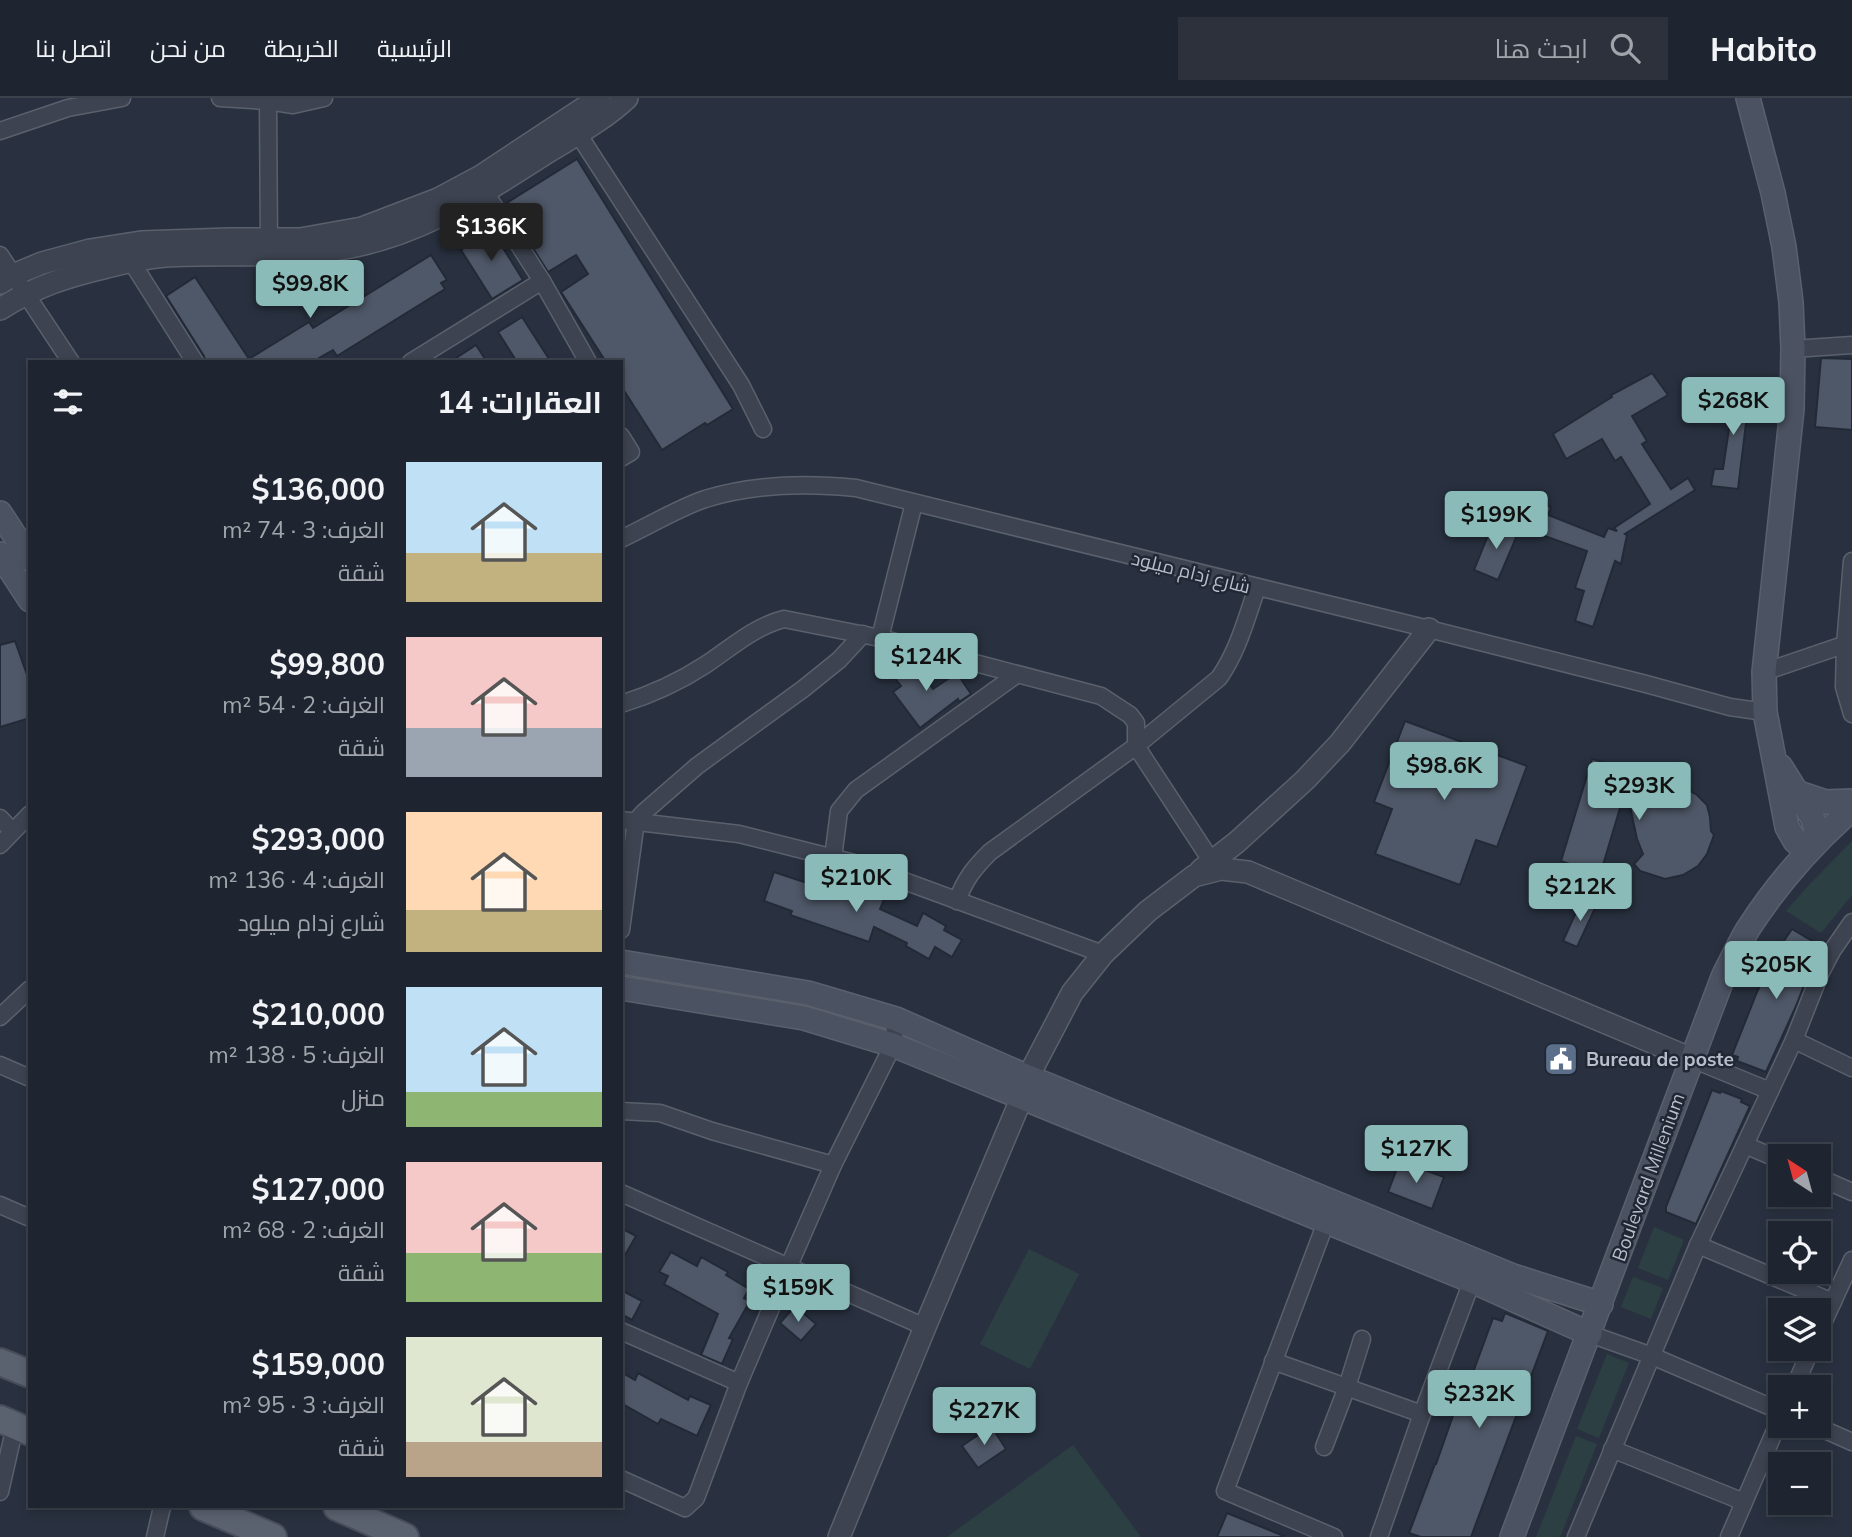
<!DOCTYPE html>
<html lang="ar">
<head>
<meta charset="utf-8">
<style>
  body { margin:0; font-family:Mulish,Cairo,sans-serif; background:#2c313c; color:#f1f3f6; direction:rtl; height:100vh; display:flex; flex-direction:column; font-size:26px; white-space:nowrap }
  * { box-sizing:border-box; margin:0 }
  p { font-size:23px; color:#a1a5ab }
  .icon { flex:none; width:38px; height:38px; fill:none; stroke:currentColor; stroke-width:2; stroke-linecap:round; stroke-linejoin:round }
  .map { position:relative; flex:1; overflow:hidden; direction:ltr }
  .drawer { position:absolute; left:28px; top:262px; width:595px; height:1148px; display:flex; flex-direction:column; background:#1f2530; border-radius:0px; box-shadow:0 4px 10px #0003,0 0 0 2px #3c424c; direction:rtl }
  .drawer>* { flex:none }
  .needle { width:46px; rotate:324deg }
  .controls { position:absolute; left:1768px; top:1046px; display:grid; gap:14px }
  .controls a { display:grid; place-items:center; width:63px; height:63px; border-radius:0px; background:#1f2530; box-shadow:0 4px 10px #0003,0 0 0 2px #3c424c; font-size:35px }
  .price { position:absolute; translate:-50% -60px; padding:0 16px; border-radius:7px; background:#8bbbb9; color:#111; font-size:23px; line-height:46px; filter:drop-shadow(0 2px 4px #0008) }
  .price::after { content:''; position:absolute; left:50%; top:42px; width:21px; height:16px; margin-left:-10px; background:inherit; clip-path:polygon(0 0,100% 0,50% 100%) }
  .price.active { background:#222; color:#fff }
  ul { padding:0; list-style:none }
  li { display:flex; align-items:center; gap:21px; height:175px; padding:0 21px }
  li span { display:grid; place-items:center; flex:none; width:196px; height:140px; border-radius:0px; color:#555 }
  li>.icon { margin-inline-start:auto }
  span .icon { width:84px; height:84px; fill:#fffc; stroke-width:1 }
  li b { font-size:30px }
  h2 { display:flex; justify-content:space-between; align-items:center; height:84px; padding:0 21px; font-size:30px }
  header { display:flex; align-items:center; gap:42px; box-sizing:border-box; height:98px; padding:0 35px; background:#1f2530; border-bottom:2px solid #3c424c }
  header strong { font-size:33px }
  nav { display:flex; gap:38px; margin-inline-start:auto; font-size:24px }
  .search { width:490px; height:63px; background:#2c313c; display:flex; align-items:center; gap:18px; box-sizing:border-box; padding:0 24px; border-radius:0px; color:#a1a5ab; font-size:26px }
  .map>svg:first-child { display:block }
  .green { fill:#2c3f42 }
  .building { fill:#4f5868; stroke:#232a37; stroke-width:2 }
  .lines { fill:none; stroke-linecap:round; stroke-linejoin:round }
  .minor-casing { stroke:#5a616d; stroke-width:19 }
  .tertiary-casing { stroke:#5a616d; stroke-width:24 }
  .secondary-casing { stroke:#5a616d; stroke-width:26 }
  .primary-casing { stroke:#464c59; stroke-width:30 }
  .minor { stroke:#3d4350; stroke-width:16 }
  .tertiary { stroke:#3d4350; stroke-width:21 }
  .secondary { stroke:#4b5262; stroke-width:23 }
  .primary { stroke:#5b626f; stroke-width:26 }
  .labels { text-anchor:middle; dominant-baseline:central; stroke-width:5; stroke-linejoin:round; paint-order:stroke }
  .street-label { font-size:19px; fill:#b9bfca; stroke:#212835 }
  .poi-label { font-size:19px; font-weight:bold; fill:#b9bfca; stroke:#212835; text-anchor:start }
</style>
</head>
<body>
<header>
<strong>Habito</strong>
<div class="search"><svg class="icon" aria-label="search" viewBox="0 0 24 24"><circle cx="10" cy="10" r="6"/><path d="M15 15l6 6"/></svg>ابحث هنا</div>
<nav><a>الرئيسية</a><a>الخريطة</a><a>من نحن</a><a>اتصل بنا</a></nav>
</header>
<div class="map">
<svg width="1852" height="1439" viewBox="0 0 1852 1439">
  <rect width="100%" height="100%" fill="#293140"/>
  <!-- green -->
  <g class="green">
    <polygon points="1852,743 1852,797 1821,835 1786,813 1808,788"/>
    <polygon points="1654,1129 1684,1142 1668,1182 1638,1170"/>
    <polygon points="1029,1151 1079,1176 1030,1271 980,1246"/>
    <polygon points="1633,1179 1663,1190 1651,1221 1621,1209"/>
    <polygon points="1607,1256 1629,1265 1599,1340 1577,1331"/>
    <polygon points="1576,1338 1597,1346 1561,1437 1559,1439 1536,1439"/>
    <polygon points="1073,1347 1141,1439 947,1439"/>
  </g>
  <!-- building -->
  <g class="building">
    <polygon points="577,61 733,311 707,327 705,325 662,352 621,288 621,264 606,264 561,194 588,176 576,157 548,174 505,106"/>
    <polygon points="490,129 523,182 492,201 461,152 467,148 465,144"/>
    <polygon points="431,157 447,182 441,185 445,191 337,258 333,252 312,264 205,264 204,258 166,198 195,179 249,261 309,224 313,230"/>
    <polygon points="522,219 551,264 517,264 498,234"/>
    <polygon points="476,247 487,264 450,264"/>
    <polygon points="1821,260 1852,261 1852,332 1815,329"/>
    <polygon points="1652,275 1668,297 1632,318 1647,343 1642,346 1671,391 1688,380 1695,392 1625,436 1627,437 1621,466 1615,463 1593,529 1575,523 1584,493 1575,490 1587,453 1525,431 1535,404 1551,409 1548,417 1604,439 1608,430 1617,433 1614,430 1650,406 1621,359 1615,363 1602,341 1566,361 1553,336 1612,299 1611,297"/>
    <polygon points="1719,289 1750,292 1738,391 1711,388 1714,371 1723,371 1732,311 1716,305"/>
    <polygon points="1493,425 1518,435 1498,482 1474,472"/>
    <polygon points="15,543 30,585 30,620 0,629 0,547"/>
    <polygon points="911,560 933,591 957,575 971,596 959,604 958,601 920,630 893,594 901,588 891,575"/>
    <polygon points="1405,623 1527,668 1497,749 1476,742 1460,787 1375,756 1392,711 1374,704"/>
    <polygon points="1592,661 1678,686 1697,697 1707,707 1710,719 1711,733 1714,737 1707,756 1698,768 1683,777 1665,781 1640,773 1634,766 1643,756 1637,741 1626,690 1600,777 1561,763"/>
    <polygon points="774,774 810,786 813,778 861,796 861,794 884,802 880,811 917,828 923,815 946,828 944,832 962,842 952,859 935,849 929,861 906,848 907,845 874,829 869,844 790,817 792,813 764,803"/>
    <polygon points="1582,801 1596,808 1577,849 1563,843"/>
    <polygon points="1792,831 1822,849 1810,872 1796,908 1766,974 1737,963 1738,959 1732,957 1757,894 1779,850"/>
    <polygon points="1712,992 1720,995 1721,993 1742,1001 1741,1004 1750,1008 1696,1126 1666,1114 1666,1109"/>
    <polygon points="1400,1063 1444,1079 1432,1111 1388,1094"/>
    <polygon points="621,1130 636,1138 621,1164"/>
    <polygon points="671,1154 697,1168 701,1159 728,1174 726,1177 749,1191 744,1200 750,1203 729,1240 733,1241 722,1266 701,1257 718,1216 664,1186 668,1178 659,1174"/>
    <polygon points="621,1192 642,1203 632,1222 621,1216"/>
    <polygon points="795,1208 816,1226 801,1243 780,1225"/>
    <polygon points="1505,1215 1548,1233 1471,1439 1421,1439 1409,1435 1435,1366 1436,1366 1468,1275 1472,1277 1493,1220 1502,1223"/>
    <polygon points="621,1274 635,1282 638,1275 688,1302 690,1298 711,1307 697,1338 661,1321 658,1326 621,1305"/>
    <polygon points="991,1328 1006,1351 978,1370 962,1348"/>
    <polygon points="1227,1415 1284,1438 1284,1439 1217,1439"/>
  </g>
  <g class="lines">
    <!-- minor casing -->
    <g class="minor-casing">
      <g id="minor">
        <polyline points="220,0 268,3 293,7 324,0"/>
        <polyline points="268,3 269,151"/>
        <polyline points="573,28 741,287 763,331"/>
        <polyline points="0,33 68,10 122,0"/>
        <polyline points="485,94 542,183 588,264"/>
        <polyline points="0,157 71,264"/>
        <polyline points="131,163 195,264"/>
        <polyline points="1793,251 1852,247"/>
        <polyline points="411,264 542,183"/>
        <polyline points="621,338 631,354 621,360"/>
        <path d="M621,441C649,428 676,411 705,401C753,386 807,385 856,390L1429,531L1646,586L1730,609L1765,614"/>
        <polyline points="1852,463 1845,547 1844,589 1852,616"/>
        <polyline points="880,540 914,405"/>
        <polyline points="1764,574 1852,544"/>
        <path d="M621,606C650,597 679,584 705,567C731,550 753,529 784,521L880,540L1101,598L1130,617L1136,625V648L1212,764"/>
        <polyline points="0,720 12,733"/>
        <polyline points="621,722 739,736 858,766 1103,856"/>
        <polyline points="0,747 30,716"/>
        <polyline points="833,760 839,713 856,692 1016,577"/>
        <path d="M957,803C965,781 974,770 990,754L1136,648L1219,580C1238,553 1246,521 1257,490"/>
        <polyline points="621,832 636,723 643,715 697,668 803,591 839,562 863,536"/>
        <polyline points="0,919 30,891"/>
        <polyline points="1794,942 1852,970"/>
        <polyline points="1692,961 1770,993"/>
        <polyline points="0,967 30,980"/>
        <polyline points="621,1013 660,1015 712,1033 833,1067"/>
        <polyline points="1745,1047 1780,1062"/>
        <polyline points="1818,1079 1852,1094"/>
        <polyline points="621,1095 925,1229"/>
        <polyline points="0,1107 30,1120"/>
        <polyline points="1326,1124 1225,1393 1334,1439"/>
        <polyline points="1698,1147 1833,1204"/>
        <polyline points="621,1233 739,1285"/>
        <polyline points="1590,1236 1652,1258 1780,1313"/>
        <polyline points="1818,1236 1852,1162"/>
        <polyline points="1273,1263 1422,1316"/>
        <polyline points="1794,1290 1811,1251"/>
        <polyline points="1816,1328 1852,1344"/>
        <polyline points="1324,1349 1347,1289 1362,1241"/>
        <polyline points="1612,1351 1744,1404"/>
        <polyline points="621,1381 685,1410 696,1400 739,1285 788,1170 833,1067 893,947 896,921"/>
        <polyline points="0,1394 15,1328"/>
        <polyline points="155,1439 162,1409"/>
        <polyline points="1379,1439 1422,1316 1472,1183"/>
        <polyline points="1576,1439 1698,1147 1794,942 1820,876 1832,853 1852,824"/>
        <polyline points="1729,1439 1780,1321"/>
      </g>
    </g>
    <!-- tertiary casing -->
    <g class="tertiary-casing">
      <g id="tertiary">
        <polyline points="0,185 13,177 42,165 90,152 141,144 229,141 300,141 362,130 438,101 481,78 599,0"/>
        <path d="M0,211C37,188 65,179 107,169C126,164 145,160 165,158C223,155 281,160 339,151C419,139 482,96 548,54C574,38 605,21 627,0"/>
        <polyline points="1201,772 1237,744 1305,682 1340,645 1429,531"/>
        <polyline points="839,1439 925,1229 1022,999 1028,979 1072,895 1103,856 1148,813 1194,778 1221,771 1248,774 1692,961"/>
      </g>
    </g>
    <!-- secondary casing -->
    <g class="secondary-casing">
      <g id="secondary">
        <polyline points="1748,0 1773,95 1784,149 1791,204 1793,251 1792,311 1764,574 1765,614 1787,729 1795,743 1807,754"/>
        <polyline points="0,415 30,461"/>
        <polyline points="0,456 30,502"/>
        <polyline points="1781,669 1812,719 1815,727 1816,744"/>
        <polyline points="1796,694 1826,704 1852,703"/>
        <polyline points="621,864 808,895 896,921 1028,979 1513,1178 1601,1206"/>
        <polyline points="621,890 804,920 893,947 1472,1183 1590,1236"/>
        <path d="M1512,1439L1723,879C1731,863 1739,846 1748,831C1777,786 1812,746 1852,711"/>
      </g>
    </g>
    <!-- primary casing -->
    <g class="primary-casing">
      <g id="primary">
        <polyline points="0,1264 30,1276"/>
        <polyline points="0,1321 30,1334"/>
        <polyline points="203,1409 273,1439"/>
        <polyline points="337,1409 405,1439"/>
      </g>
    </g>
    <!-- minor -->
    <use href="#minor" class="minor"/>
    <!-- tertiary -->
    <use href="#tertiary" class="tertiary"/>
    <!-- secondary -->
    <use href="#secondary" class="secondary"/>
    <!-- primary -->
    <use href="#primary" class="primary"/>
  </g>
  <!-- icons -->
  <defs>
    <g id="civic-square" transform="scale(1.75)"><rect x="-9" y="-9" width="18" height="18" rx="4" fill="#5c6f8a" stroke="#212835"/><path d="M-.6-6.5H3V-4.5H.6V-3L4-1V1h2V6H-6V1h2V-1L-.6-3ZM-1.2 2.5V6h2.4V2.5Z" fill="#fff"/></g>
  </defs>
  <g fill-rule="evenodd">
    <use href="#civic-square" x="1561" y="961"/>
  </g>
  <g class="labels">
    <!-- street labels -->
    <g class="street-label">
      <text transform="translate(1191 474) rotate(14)">شارع زدام ميلود</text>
      <text transform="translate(1648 1079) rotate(-70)">Boulevard Millenium</text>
    </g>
    <!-- poi labels -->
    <g class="poi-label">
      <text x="1586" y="961">Bureau de poste</text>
    </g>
  </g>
</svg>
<div class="controls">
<a><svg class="needle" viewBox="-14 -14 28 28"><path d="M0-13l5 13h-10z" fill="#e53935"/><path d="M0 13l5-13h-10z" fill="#a1a5ab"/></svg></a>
<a><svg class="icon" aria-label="locate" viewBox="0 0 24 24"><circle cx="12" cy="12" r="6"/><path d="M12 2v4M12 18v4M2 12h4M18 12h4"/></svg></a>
<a><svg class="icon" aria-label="layers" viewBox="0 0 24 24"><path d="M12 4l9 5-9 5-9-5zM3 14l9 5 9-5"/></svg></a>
<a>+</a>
<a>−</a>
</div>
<b class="price active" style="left:491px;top:165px">$136K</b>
<b class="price" style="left:310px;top:222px">$99.8K</b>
<b class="price" style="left:1733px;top:339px">$268K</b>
<b class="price" style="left:1496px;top:453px">$199K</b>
<b class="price" style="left:926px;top:595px">$124K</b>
<b class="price" style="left:1444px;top:704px">$98.6K</b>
<b class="price" style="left:1639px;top:724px">$293K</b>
<b class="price" style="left:856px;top:816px">$210K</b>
<b class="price" style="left:1580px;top:825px">$212K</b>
<b class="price" style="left:1776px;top:903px">$205K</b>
<b class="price" style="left:1416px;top:1087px">$127K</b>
<b class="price" style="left:798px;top:1226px">$159K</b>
<b class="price" style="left:1479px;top:1332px">$232K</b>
<b class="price" style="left:984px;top:1349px">$227K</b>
<section class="drawer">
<h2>العقارات: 14<svg class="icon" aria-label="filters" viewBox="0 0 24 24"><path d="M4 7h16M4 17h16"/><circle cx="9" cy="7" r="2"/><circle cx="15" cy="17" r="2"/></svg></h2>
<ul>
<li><span style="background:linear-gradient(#bfe0f5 65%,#c2b280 0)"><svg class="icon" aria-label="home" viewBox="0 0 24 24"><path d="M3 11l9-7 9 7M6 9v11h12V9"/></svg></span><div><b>$136,000</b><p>الغرف: 3 · 74 m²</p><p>شقة</p></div></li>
<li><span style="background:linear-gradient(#f6c9c9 65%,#9aa5b1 0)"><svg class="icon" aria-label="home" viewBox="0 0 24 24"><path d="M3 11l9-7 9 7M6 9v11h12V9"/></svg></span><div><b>$99,800</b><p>الغرف: 2 · 54 m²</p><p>شقة</p></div></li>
<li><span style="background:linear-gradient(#ffd9b3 70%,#c2b280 0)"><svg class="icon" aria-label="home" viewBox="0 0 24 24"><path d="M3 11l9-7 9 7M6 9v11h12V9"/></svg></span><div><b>$293,000</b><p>الغرف: 4 · 136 m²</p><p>شارع زدام ميلود</p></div></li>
<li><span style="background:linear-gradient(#bfe0f5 75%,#8fb573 0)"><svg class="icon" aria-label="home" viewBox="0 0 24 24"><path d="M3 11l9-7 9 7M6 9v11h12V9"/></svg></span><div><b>$210,000</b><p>الغرف: 5 · 138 m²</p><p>منزل</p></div></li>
<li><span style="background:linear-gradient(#f6c9c9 65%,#8fb573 0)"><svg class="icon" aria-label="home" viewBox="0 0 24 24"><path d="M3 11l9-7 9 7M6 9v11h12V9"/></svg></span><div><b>$127,000</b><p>الغرف: 2 · 68 m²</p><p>شقة</p></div></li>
<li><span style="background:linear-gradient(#dfe7d0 75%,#b9a48a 0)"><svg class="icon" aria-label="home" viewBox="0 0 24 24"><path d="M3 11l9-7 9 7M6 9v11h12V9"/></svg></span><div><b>$159,000</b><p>الغرف: 3 · 95 m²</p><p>شقة</p></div></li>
</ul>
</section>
</div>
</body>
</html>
